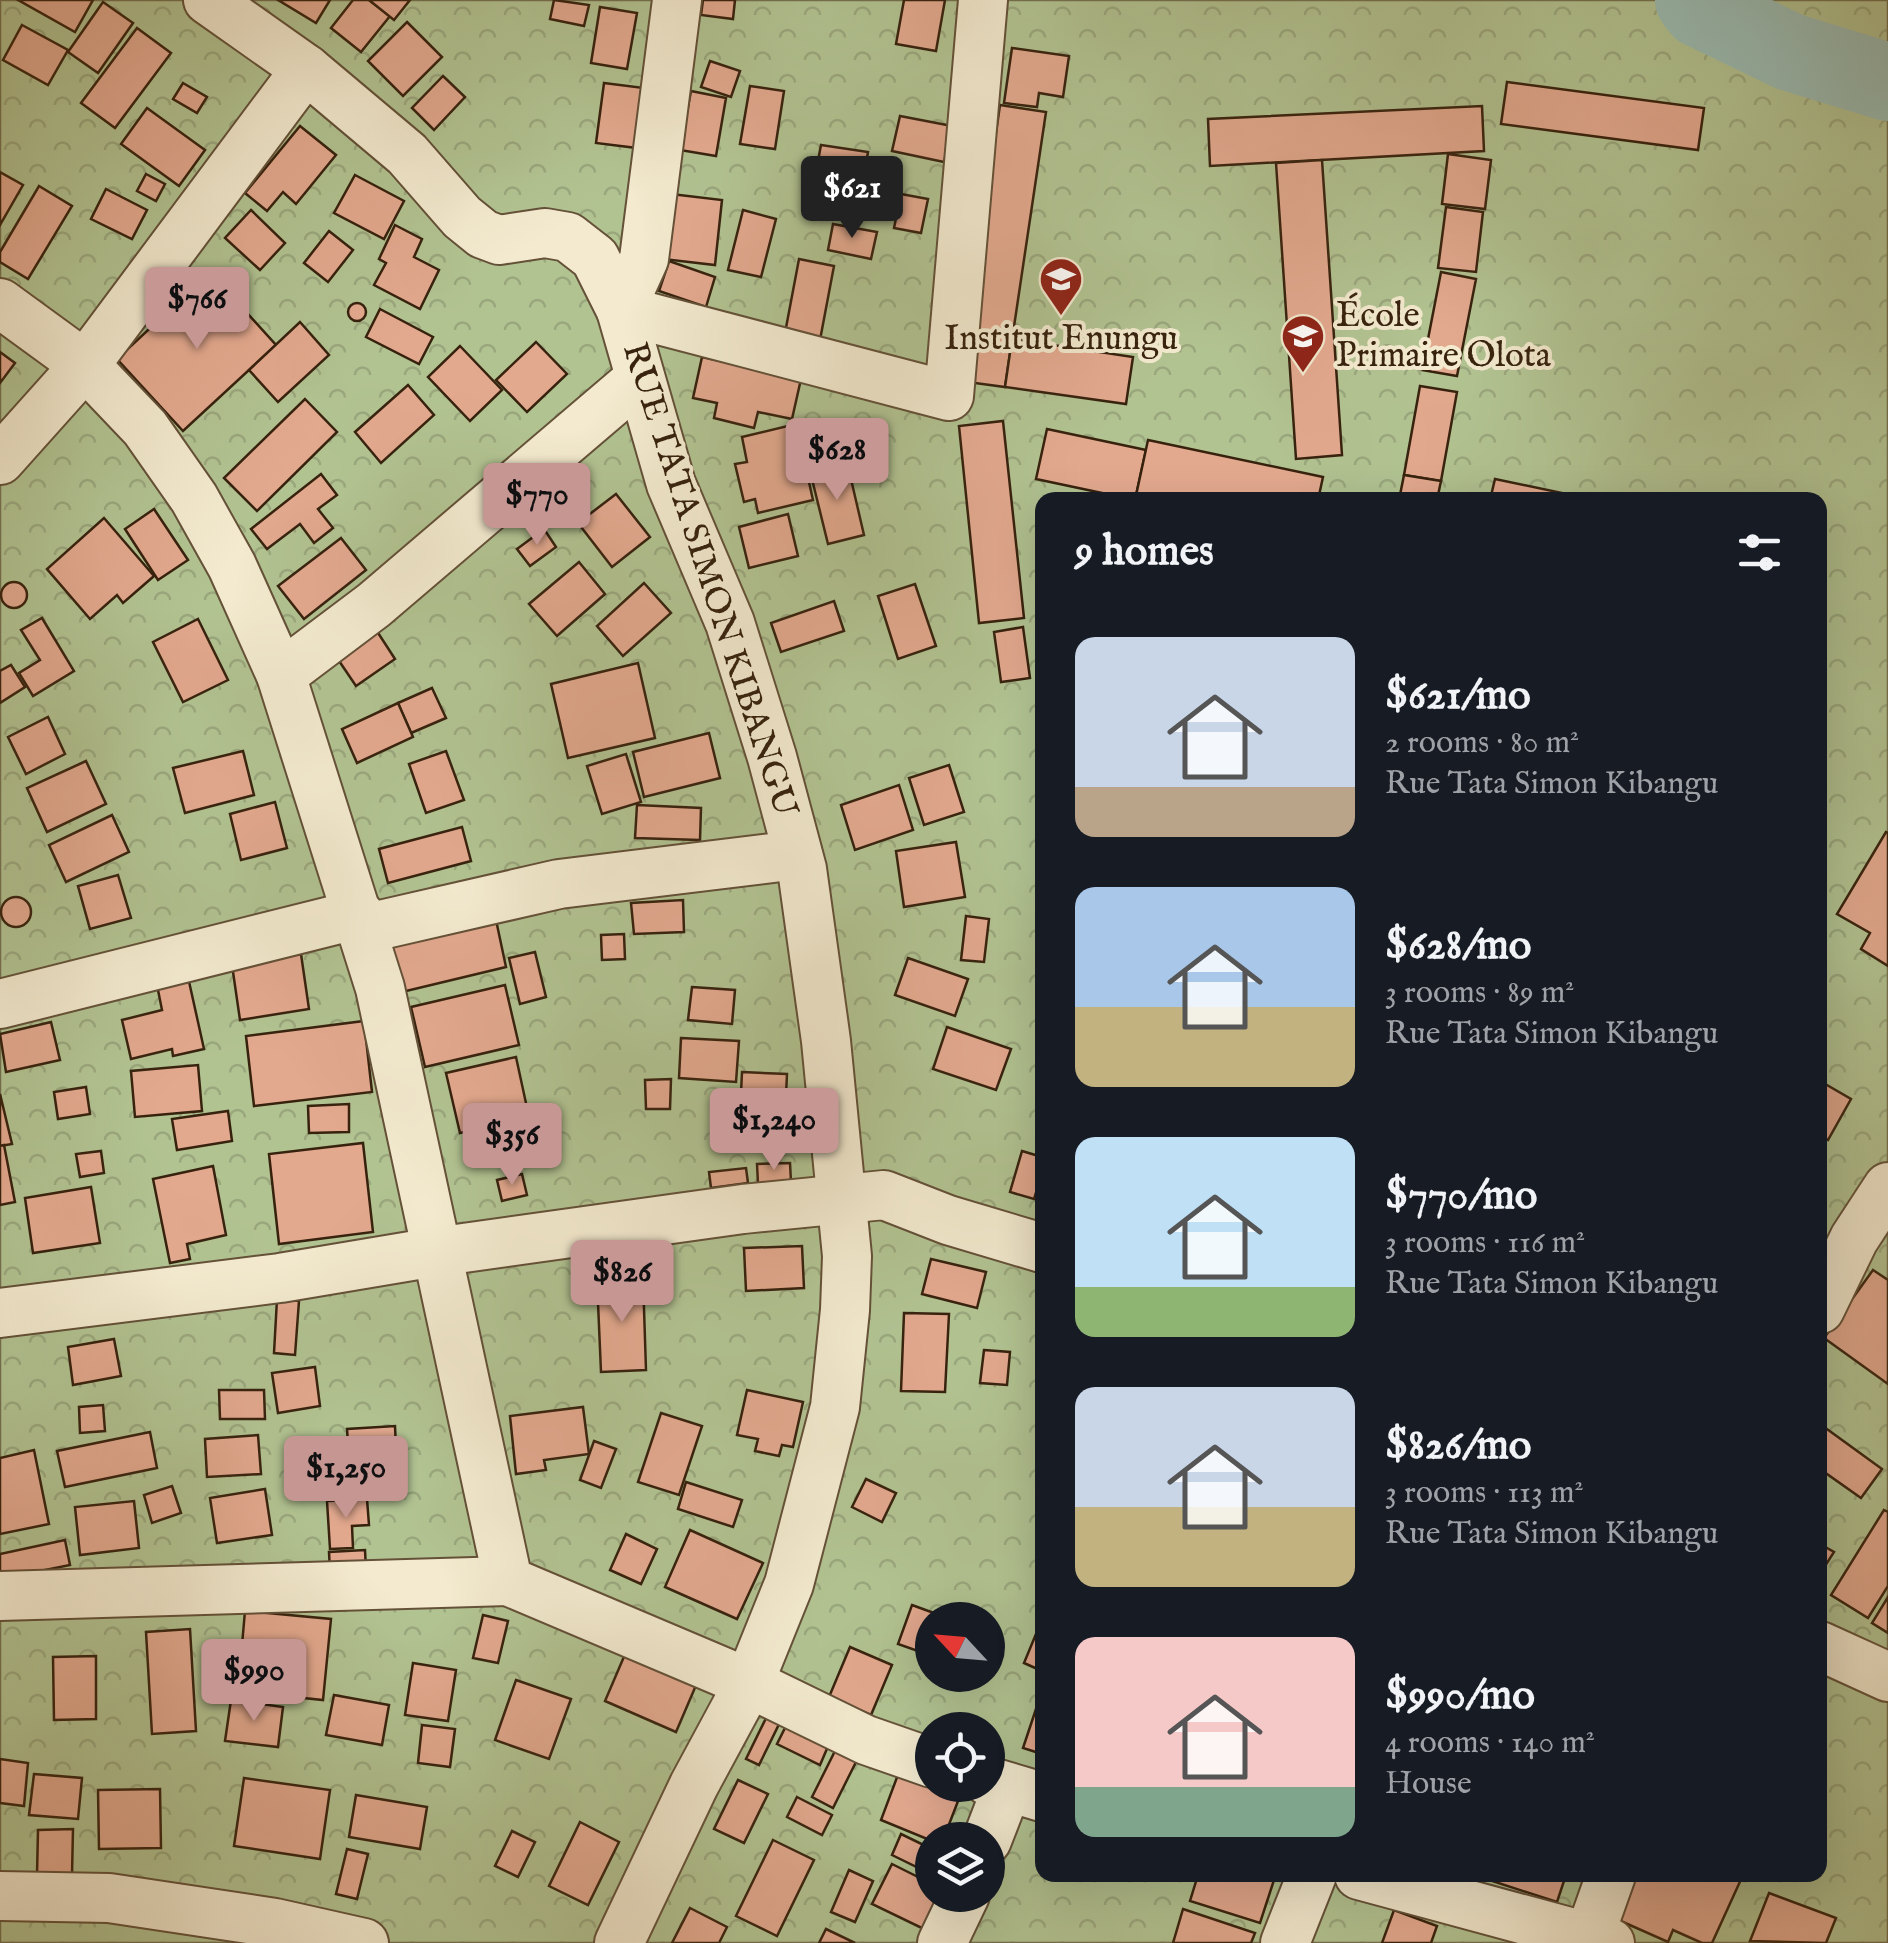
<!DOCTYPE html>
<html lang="en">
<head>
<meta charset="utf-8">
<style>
  body { margin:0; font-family:"IM FELL English",serif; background:#242831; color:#f1f3f6; height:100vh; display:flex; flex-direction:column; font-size:38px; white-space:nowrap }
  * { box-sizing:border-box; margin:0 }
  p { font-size:32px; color:#9ea1a6 }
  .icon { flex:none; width:55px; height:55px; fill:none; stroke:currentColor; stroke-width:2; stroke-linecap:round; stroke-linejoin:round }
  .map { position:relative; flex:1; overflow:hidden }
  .side { position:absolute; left:1035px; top:492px; width:792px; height:1390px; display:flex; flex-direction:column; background:#171b24; border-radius:20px; box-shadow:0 10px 40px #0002 }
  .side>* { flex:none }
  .needle { width:65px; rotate:296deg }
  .buttons { position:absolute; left:915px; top:1602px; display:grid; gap:20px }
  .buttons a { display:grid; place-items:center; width:90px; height:90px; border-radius:50%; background:#171b24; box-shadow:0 10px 40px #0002; font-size:50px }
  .price { position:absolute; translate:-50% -85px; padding:0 22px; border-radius:10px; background:#c59692; color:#111; font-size:32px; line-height:65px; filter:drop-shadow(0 2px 5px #0008) }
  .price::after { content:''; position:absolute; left:50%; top:60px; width:30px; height:22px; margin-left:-15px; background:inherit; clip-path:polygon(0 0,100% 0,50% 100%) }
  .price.selected { background:#222; color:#fff }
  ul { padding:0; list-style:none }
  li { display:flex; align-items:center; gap:30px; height:250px; padding:0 40px }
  li span { display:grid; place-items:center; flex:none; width:280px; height:200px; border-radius:20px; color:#555 }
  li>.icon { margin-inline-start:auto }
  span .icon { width:120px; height:120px; fill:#fffc; stroke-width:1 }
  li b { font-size:42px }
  h2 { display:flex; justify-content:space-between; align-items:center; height:120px; padding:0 40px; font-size:42px }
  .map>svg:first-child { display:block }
  .forest { fill:url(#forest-crowns); stroke:#747250; stroke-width:2.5; fill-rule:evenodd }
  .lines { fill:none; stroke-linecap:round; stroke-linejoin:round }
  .river { stroke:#9abcb3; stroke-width:78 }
  .building { fill:#e3a98f; stroke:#37220e; stroke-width:2.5 }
  .street-casing { stroke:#645138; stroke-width:52 }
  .street { stroke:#f3eacf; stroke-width:48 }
  .labels { text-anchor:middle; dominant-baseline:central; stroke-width:8; stroke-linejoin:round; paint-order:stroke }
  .poi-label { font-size:35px; fill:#37220e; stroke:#f3eacf; text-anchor:start }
  .street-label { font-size:35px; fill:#37220e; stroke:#f3eacf }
</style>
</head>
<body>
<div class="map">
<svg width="1888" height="1943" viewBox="0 0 1888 1943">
  <defs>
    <pattern id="forest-crowns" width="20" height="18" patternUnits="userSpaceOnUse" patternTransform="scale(2.5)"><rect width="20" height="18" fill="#b2c392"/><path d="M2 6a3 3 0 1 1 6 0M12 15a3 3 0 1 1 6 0" fill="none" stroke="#9aa77d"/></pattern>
  </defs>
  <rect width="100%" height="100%" fill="#eddfb5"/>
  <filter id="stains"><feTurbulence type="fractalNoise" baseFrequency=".002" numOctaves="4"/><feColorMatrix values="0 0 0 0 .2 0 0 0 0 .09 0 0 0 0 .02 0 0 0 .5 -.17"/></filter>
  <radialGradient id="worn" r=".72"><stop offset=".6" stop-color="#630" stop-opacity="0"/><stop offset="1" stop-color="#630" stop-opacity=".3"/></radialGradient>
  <!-- forest -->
  <path class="forest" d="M0,0H1888V1943H0ZM1042,500H1820V1875H1042ZM932,1620H988V1675H932ZM932,1730H988V1785H932ZM932,1840H988V1895H932Z"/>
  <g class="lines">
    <!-- river -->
    <polyline class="river" points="1694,0 1701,9 1790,52 1888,82"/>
  </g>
  <!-- building -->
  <g class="building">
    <polygon points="18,0 93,0 75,32"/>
    <polygon points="278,0 330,0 316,23"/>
    <polygon points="353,0 369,0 390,16 361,52 331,28"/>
    <polygon points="369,0 410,0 394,20"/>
    <polygon points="554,0 589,5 584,26 550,19"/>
    <polygon points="703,0 735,0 733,19 701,15"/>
    <polygon points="904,0 945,0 936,51 896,44"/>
    <polygon points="103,2 133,23 98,73 68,52"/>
    <polygon points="600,7 637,13 627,69 591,63"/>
    <polygon points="407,22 442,57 403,96 368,61"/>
    <polygon points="22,25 68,50 48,85 3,60"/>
    <polygon points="137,28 171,53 115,128 81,103"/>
    <polygon points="1012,48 1069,56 1063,97 1039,93 1037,107 1004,103"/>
    <polygon points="710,61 740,71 731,97 701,87"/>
    <polygon points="443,76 465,97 434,130 412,108"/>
    <polygon points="1507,82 1704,108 1698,150 1501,124"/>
    <polygon points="183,83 207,97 197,113 173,99"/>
    <polygon points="604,83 644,88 637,148 596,143"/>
    <polygon points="750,86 784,91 775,149 740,144"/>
    <polygon points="691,91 726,98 716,156 680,150"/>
    <polygon points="1000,105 1046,112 1005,387 960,381"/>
    <polygon points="1482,106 1484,151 1210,166 1208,119"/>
    <polygon points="147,108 205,150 179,186 121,144"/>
    <polygon points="900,116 952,126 944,162 892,151"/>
    <polygon points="300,126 336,155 296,204 283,192 267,211 245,193"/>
    <polygon points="821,145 868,152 857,211 810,203"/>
    <polygon points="1448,154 1491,160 1485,209 1442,204"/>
    <polygon points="1322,160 1342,455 1296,459 1276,163"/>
    <polygon points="0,172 23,185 0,225"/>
    <polygon points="146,174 165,184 156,201 137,191"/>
    <polygon points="355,175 404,201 384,239 334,213"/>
    <polygon points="39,186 72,206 28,279 0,262 0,252"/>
    <polygon points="106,189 147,210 132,239 91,219"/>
    <polygon points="671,194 722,200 715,265 663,259"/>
    <polygon points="901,194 928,199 921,233 894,228"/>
    <polygon points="1446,207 1483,212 1476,272 1438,268"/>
    <polygon points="251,210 285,243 260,270 225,238"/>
    <polygon points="743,210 776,219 761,277 728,270"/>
    <polygon points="833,224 877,232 871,259 828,250"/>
    <polygon points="395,225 422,239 414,257 439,270 420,309 374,285 386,263 379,259"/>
    <polygon points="329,231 353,250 328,282 304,263"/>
    <polygon points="799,259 834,266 820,340 785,333"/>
    <polygon points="669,261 715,277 706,307 659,291"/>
    <polygon points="210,272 276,345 183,431 117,359"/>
    <polygon points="1441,272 1476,279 1457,376 1422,370"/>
    <circle cx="357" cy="312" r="9"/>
    <polygon points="380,309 433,337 419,364 366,337"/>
    <polygon points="300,322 329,355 278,402 249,370"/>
    <polygon points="1012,339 1133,357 1126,404 1005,387"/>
    <polygon points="536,342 567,374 527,412 496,380"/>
    <polygon points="460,346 502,390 470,421 428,377"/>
    <polygon points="0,352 15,363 0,383"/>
    <polygon points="702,357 801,379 792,419 758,412 754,428 714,418 717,403 693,398"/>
    <polygon points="408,385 434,415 381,463 355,432"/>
    <polygon points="1420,386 1457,392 1441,481 1404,475"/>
    <polygon points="305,399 337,432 257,511 224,478"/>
    <polygon points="1003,421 1024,618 979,623 959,426"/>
    <polygon points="796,424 813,500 758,513 755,499 744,502 735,464 747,462 742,437"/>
    <polygon points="1047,429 1146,450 1135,500 1036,479"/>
    <polygon points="1148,440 1323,477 1318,500 1135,500"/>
    <polygon points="847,462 864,535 828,544 810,471"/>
    <polygon points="321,474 337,495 318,509 333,528 314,543 300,524 267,549 251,529"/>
    <polygon points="1404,475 1441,481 1437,500 1399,500"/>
    <polygon points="1495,479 1595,500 1490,500"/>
    <polygon points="616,494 650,537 612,567 578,523"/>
    <polygon points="154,509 188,560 158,580 125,529"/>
    <polygon points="788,514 798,556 749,568 739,527"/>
    <polygon points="104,518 154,576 123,603 117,595 90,619 47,569"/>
    <polygon points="544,529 556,547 530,566 517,549"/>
    <polygon points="341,538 366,570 304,619 278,586"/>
    <polygon points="579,562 605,594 557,636 529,604"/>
    <circle cx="14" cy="595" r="13"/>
    <polygon points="644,583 671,613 623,656 597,626"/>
    <polygon points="915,584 936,646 898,659 878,596"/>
    <polygon points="834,601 844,631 781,652 771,623"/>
    <polygon points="42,618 74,671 33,696 19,673 40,660 21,630"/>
    <polygon points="198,619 228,680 183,702 153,642"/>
    <polygon points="371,622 395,659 356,686 331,649"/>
    <polygon points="1023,627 1030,678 1001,682 994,632"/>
    <polygon points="638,663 655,738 568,758 551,684"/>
    <polygon points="11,665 25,687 0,703 0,671"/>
    <polygon points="432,688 446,718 411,733 398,703"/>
    <polygon points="398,703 413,737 357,763 342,729"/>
    <polygon points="48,717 65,754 26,774 8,737"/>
    <polygon points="709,733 720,778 644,797 633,752"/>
    <polygon points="1037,738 1042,738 1042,794 1038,794"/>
    <polygon points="243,751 254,795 185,813 173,768"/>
    <polygon points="446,751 464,800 426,813 409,764"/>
    <polygon points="626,754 641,802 602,814 587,766"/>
    <polygon points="86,761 106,804 47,832 27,788"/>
    <polygon points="949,765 964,812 924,825 909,778"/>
    <polygon points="899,785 913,830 855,850 841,805"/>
    <polygon points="275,802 287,848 241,860 230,814"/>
    <polygon points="637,805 701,808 700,840 635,838"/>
    <polygon points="112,815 129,852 66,882 49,845"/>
    <polygon points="462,827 471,861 388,883 379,849"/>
    <polygon points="1886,832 1888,833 1888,966 1861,949 1870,933 1837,914"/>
    <polygon points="956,842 965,897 904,907 896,851"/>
    <polygon points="118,875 131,918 90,929 78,886"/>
    <circle cx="16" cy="912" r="15"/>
    <polygon points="683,900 684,932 634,934 631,903"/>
    <polygon points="966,916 989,919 984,962 961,960"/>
    <polygon points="496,920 506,967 402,992 391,945"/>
    <polygon points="624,934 625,959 602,960 601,935"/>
    <polygon points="535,952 546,997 520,1004 509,958"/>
    <polygon points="301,954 309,1009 240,1020 232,965"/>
    <polygon points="908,958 968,979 955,1016 895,995"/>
    <polygon points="186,968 204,1049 173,1056 172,1049 131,1059 122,1020 162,1010 155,975"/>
    <polygon points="505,985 519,1045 425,1067 411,1007"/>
    <polygon points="692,987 735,990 732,1024 688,1020"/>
    <polygon points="364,1021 372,1092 254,1106 246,1036"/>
    <polygon points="51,1022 60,1060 6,1072 0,1034"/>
    <polygon points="947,1027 1011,1049 996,1090 933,1069"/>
    <polygon points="681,1038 739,1041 736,1082 679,1078"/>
    <polygon points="516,1057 529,1117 460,1133 446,1073"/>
    <polygon points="198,1065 202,1111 135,1117 131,1071"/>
    <polygon points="742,1072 787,1074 784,1137 739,1135"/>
    <polygon points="671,1079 670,1109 646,1109 645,1080"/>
    <polygon points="1820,1081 1851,1099 1828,1140 1820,1135"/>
    <polygon points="86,1087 90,1114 58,1119 54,1092"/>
    <polygon points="0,1094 12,1144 0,1146"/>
    <polygon points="349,1104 349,1132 309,1133 308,1106"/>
    <polygon points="228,1111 232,1141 177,1150 172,1119"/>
    <polygon points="363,1143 373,1232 279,1244 269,1154"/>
    <polygon points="4,1145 15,1202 0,1205 0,1146"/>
    <polygon points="101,1151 104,1173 80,1177 76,1154"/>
    <polygon points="1022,1151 1042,1157 1042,1173 1034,1199 1010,1192"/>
    <polygon points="790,1163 791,1182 758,1184 757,1164"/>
    <polygon points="213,1166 226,1235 187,1244 190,1259 170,1263 153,1179"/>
    <polygon points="746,1168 748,1183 711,1188 709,1172"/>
    <polygon points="522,1174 527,1195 502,1201 497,1180"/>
    <polygon points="91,1187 100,1243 33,1253 25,1198"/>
    <polygon points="802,1246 804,1288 746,1291 744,1248"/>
    <polygon points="931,1259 986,1272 977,1308 922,1294"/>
    <polygon points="1873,1270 1888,1280 1888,1384 1824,1338"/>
    <polygon points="643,1278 646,1370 601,1372 597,1280"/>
    <polygon points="277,1299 299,1301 295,1355 274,1353"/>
    <polygon points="904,1313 949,1314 945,1392 901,1391"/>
    <polygon points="114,1339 121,1376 73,1385 68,1347"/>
    <polygon points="984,1350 1010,1352 1007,1385 980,1383"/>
    <polygon points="315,1367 320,1406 278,1413 272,1373"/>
    <polygon points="219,1390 264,1390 265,1419 220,1419"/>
    <polygon points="747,1390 803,1402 793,1447 782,1445 779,1456 755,1451 758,1439 737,1435"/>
    <polygon points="103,1405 105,1431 80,1433 79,1407"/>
    <polygon points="583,1407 589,1454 544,1460 546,1470 516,1474 510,1416"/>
    <polygon points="661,1413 702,1426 679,1495 638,1482"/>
    <polygon points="1820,1424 1882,1469 1861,1498 1820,1469"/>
    <polygon points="395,1426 397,1472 350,1474 347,1429"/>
    <polygon points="150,1432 157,1468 65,1487 57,1451"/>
    <polygon points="258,1435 261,1474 207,1477 205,1439"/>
    <polygon points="594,1441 616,1449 601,1488 580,1480"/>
    <polygon points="34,1450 49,1524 0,1534 0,1458"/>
    <polygon points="866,1479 896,1493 882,1522 852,1507"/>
    <polygon points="686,1482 742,1500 733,1527 678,1509"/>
    <polygon points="172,1486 181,1513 152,1523 144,1495"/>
    <polygon points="265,1489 272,1535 217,1543 210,1498"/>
    <polygon points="367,1499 369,1525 352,1526 353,1548 330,1549 327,1501"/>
    <polygon points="134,1501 139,1548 80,1555 75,1507"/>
    <polygon points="1884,1510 1888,1512 1888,1586 1868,1618 1831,1595"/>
    <polygon points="690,1530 763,1563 737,1619 665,1587"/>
    <polygon points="626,1534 657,1549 641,1584 610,1570"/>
    <polygon points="65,1540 70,1565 0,1579 0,1554"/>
    <polygon points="1820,1544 1834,1552 1820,1574"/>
    <polygon points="365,1550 366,1569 330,1571 329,1552"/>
    <polygon points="1888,1597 1888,1633 1872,1623"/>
    <polygon points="912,1605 953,1620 932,1620 932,1656 898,1644"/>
    <polygon points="245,1611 331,1619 323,1700 238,1691"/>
    <polygon points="483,1615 508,1621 498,1663 473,1658"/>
    <polygon points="190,1629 196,1731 152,1734 146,1632"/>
    <polygon points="1036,1634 1042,1637 1042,1671 1024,1663"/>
    <polygon points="629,1645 700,1676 676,1732 605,1701"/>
    <polygon points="850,1647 892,1665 871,1715 829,1697"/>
    <polygon points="96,1656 96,1719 54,1720 53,1657"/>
    <polygon points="413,1663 456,1670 448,1721 405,1715"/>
    <polygon points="516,1680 571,1699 549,1759 495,1740"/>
    <polygon points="1042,1691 1042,1754 1023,1748"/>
    <polygon points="334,1695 389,1705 382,1745 326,1735"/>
    <polygon points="231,1700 283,1707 278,1747 225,1741"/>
    <polygon points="769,1712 782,1718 759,1765 746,1759"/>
    <polygon points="787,1724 829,1744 820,1765 777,1744"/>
    <polygon points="422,1725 455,1729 450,1767 418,1763"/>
    <polygon points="837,1747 858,1758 833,1808 812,1797"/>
    <polygon points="0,1759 28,1763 24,1806 0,1803"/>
    <polygon points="899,1772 960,1796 943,1840 932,1841 881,1820"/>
    <polygon points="34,1774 82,1778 78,1819 29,1815"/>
    <polygon points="244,1778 330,1790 320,1859 234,1846"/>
    <polygon points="738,1780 768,1794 744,1843 714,1829"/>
    <polygon points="160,1789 161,1848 99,1849 98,1790"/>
    <polygon points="356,1795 427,1807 420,1849 349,1837"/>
    <polygon points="797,1797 832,1815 822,1835 787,1817"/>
    <polygon points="580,1822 619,1842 588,1905 549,1886"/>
    <polygon points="73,1829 72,1875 37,1875 38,1830"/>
    <polygon points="512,1831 535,1842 518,1877 495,1866"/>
    <polygon points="901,1834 932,1849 929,1873 892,1855"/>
    <polygon points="773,1840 814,1860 777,1936 736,1916"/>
    <polygon points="347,1849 368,1854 357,1899 336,1894"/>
    <polygon points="892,1864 932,1884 932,1895 946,1895 928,1931 872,1904"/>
    <polygon points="849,1870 873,1881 855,1922 831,1912"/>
    <polygon points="1198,1875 1258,1875 1274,1880 1260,1923 1190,1901"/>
    <polygon points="1484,1875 1566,1875 1557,1902 1483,1878"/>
    <polygon points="1634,1875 1743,1875 1712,1943 1702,1943 1673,1930 1668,1942 1614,1918"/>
    <polygon points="1769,1893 1836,1918 1826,1943 1750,1941"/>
    <polygon points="690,1908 727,1927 719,1943 672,1943"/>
    <polygon points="1183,1909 1255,1933 1251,1943 1173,1943"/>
    <polygon points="1394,1910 1437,1926 1431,1943 1382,1943"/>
    <polygon points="826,1929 855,1943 819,1943"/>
  </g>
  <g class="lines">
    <!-- street casing -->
    <g class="street-casing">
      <g id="street">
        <polyline points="208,0 306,69 407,154 462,217 483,234 499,240 545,233 568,237 595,258 621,310 671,484 730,623 772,757 802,869 826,1041 847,1256 845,1310 835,1407 789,1584 749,1683 694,1785 619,1943"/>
        <polyline points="0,303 85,365 145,428 194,498 232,566 281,675 380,988 508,1581 749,1683 866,1740 932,1763"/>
        <polyline points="621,310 949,396 983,0"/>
        <polyline points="621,310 644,259 677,0"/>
        <polyline points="0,460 85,365 306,69"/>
        <polyline points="281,675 374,605 640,378"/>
        <polyline points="363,929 559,884 797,855"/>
        <polyline points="0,1004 359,914"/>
        <polyline points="1820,1309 1854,1239 1888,1187"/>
        <polyline points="0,1313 280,1278 435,1252 743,1209 884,1195 948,1220 1042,1248"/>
        <polyline points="0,1596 508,1581"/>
        <polyline points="1820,1646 1888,1677"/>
        <polyline points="988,1781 1042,1797"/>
        <polyline points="987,1840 1007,1788"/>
        <polyline points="1359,1875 1610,1943"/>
        <polyline points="0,1896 109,1898 275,1923 364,1943"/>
        <polyline points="942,1943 965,1895"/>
        <polyline points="1285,1943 1312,1875"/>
        <polyline points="1587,1943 1611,1875"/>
      </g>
    </g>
    <!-- street -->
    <use href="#street" class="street"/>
  </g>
  <!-- icons -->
  <defs>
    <g id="school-pin" transform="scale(2.25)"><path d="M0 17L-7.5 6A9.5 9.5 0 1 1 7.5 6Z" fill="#8f2418" stroke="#f3eacf"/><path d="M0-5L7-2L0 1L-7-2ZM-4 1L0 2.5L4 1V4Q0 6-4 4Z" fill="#fff"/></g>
  </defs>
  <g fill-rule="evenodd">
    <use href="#school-pin" x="1061" y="279"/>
    <use href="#school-pin" x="1303" y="336"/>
  </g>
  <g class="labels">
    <!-- poi labels -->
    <g class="poi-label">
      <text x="1336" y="316">École<tspan x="1336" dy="40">Primaire Olota</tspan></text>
      <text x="1061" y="339" text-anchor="middle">Institut Enungu</text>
    </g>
    <!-- street labels -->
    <g class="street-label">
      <text transform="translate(709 580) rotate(72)">RUE TATA SIMON KIBANGU</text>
    </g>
  </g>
  <rect width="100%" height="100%" filter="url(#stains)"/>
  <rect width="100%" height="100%" fill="url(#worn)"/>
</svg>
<div class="buttons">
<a><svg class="needle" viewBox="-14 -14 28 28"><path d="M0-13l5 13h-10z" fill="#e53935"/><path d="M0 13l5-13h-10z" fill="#9ea1a6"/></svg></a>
<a><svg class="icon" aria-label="locate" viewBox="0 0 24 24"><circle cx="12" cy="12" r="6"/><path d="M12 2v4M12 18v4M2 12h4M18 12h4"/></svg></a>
<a><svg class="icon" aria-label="layers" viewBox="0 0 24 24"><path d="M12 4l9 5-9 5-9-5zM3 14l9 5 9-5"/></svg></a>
</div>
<b class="price selected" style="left:852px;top:241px">$621</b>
<b class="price" style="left:197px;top:352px">$766</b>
<b class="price" style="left:837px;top:503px">$628</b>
<b class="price" style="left:537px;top:548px">$770</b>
<b class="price" style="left:774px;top:1173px">$1,240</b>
<b class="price" style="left:512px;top:1188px">$356</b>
<b class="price" style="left:622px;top:1325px">$826</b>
<b class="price" style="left:346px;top:1521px">$1,250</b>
<b class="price" style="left:254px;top:1724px">$990</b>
<section class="side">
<h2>9 homes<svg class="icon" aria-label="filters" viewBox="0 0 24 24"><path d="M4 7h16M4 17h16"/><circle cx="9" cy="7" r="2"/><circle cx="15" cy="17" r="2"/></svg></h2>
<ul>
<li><span style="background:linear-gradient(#c9d6e8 75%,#b9a48a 0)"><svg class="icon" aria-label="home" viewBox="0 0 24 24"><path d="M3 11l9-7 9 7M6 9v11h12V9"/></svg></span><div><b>$621/mo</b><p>2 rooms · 80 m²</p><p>Rue Tata Simon Kibangu</p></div></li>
<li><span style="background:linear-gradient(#a9c7e8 60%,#c2b280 0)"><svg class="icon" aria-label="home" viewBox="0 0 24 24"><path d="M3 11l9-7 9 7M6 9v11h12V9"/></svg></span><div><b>$628/mo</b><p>3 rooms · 89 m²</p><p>Rue Tata Simon Kibangu</p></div></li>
<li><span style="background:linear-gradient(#bfe0f5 75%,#8fb573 0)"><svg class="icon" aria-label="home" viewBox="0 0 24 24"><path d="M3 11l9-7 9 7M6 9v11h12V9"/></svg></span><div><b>$770/mo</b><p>3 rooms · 116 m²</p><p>Rue Tata Simon Kibangu</p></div></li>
<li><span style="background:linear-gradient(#c9d6e8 60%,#c2b280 0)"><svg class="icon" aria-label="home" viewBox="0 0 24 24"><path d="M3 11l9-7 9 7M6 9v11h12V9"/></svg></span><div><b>$826/mo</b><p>3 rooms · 113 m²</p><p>Rue Tata Simon Kibangu</p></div></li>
<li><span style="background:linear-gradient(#f6c9c9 75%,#7fa58c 0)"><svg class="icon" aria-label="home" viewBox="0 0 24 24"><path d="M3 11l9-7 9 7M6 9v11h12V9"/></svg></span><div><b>$990/mo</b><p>4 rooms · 140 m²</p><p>House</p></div></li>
</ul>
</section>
</div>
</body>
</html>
